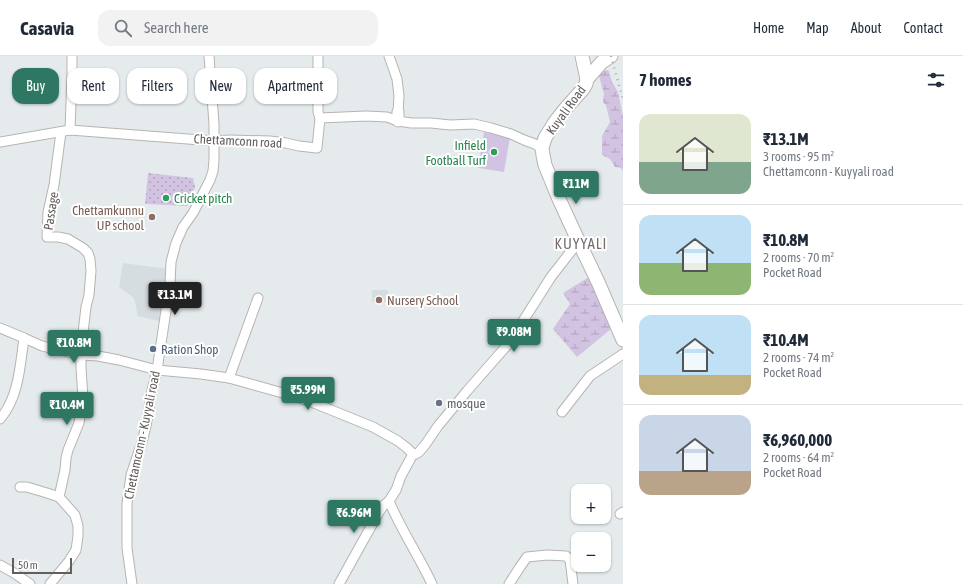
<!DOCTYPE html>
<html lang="en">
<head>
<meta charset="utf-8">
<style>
  body { margin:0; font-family:"Asap Condensed",sans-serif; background:#f2f2f3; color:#1f2937; height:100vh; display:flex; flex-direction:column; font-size:15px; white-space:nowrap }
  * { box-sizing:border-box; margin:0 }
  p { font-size:13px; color:#747a83 }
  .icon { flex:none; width:22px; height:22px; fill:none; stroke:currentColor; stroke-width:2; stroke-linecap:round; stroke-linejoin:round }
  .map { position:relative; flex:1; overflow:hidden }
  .drawer { display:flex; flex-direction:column; background:#fff; width:340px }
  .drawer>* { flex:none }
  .top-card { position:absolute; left:12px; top:12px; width:380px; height:36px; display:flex; gap:8px }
  .tools { position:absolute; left:571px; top:428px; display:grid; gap:8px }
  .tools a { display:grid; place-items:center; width:40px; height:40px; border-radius:8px; background:#fff; box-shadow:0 1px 3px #0004; font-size:20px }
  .scale { position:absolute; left:12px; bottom:10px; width:60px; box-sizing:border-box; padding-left:4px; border:2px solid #635d5c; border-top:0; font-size:11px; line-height:14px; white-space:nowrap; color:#635d5c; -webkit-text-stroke:3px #fff; paint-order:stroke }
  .price { position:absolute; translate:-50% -34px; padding:0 9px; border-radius:4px; background:#2e7863; color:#fff; font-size:13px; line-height:26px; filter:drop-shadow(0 1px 2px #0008) }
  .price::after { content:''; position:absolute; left:50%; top:24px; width:12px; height:9px; margin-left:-6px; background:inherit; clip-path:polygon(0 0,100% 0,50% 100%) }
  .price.selected { background:#222; color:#fff }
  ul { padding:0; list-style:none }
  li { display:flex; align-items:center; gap:12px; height:100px; padding:0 16px }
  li+li { border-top:1px solid #e0e1e3 }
  li span { display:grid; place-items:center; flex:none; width:112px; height:80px; border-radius:12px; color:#555 }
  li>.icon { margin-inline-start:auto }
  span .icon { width:48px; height:48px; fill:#fffc; stroke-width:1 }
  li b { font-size:17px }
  h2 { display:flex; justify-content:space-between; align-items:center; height:48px; padding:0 16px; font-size:17px }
  .pill { padding:0 14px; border-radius:12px; background:#fff; box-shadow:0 1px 3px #0004; font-size:14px; line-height:36px }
  .pill.selected { background:#2e7863; color:#fff }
  header { display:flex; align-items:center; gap:24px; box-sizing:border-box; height:56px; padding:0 20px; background:#fff; border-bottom:1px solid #e0e1e3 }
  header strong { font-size:19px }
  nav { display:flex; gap:22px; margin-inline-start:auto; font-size:14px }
  .search { width:280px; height:36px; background:#f2f2f3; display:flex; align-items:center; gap:10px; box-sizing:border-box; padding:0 14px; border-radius:12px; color:#747a83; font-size:15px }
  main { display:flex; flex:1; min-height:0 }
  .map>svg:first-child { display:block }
  .education { fill:#d6dde0 }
  .wetland { fill:url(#wetland-marsh) }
  .park { fill:url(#park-dots) }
  .pitch { fill:#d3c3e2 }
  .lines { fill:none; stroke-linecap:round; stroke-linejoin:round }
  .minor-casing { stroke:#b8b3b2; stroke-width:11 }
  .tertiary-casing { stroke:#b8b3b2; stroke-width:13 }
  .secondary-casing { stroke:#b8b2b1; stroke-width:15 }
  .minor { stroke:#fff; stroke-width:9 }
  .tertiary { stroke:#fff; stroke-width:11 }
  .secondary { stroke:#fff; stroke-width:13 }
  .rail { stroke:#adacac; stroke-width:2.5; stroke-dasharray:1 5; stroke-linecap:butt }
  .leisure-dot { fill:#2e9e5b; stroke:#fff; stroke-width:1.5 }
  .education-dot { fill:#8d6e63; stroke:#fff; stroke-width:1.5 }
  .service-dot { fill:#5c6f8a; stroke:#fff; stroke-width:1.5 }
  .worship-dot { fill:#6b7280; stroke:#fff; stroke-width:1.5 }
  .labels { text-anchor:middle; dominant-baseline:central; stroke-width:4; stroke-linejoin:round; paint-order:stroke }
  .street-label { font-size:13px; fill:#635d5c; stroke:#fff }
  .leisure-label { font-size:13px; fill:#27864d; stroke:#fff; text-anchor:end }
  .education-label { font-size:13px; fill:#785e54; stroke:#fff; text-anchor:end }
  .service-label { font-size:13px; fill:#4e5e75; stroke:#fff; text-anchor:start }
  .worship-label { font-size:13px; fill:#5b616d; stroke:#fff; text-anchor:start }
  .quarter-label { font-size:15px; letter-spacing:1px; fill:#756e6d; stroke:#fff }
</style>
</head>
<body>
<header>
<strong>Casavia</strong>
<div class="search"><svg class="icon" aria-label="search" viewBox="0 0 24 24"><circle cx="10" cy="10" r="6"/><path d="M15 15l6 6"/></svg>Search here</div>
<nav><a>Home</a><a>Map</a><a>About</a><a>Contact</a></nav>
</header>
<main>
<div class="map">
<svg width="623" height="528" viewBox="0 0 623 528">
  <defs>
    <pattern id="wetland-marsh" width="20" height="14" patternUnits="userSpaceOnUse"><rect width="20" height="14" fill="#d3c3e2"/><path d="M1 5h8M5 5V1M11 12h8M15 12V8" fill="none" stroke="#afa2ba"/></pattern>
    <pattern id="park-dots" width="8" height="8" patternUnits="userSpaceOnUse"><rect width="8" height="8" fill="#d3c3e2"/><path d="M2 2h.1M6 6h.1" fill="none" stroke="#afa2ba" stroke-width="1.8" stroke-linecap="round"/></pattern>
  </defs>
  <rect width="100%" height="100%" fill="#e5ebed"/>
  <!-- education -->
  <g class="education">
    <polygon points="123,207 168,213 159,265 138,260 134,242 119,231"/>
    <rect x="372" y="234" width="16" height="12"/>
  </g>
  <!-- wetland -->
  <g class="wetland">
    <polygon points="607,14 609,15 612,26 618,36 623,60 623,115 621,112 615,111 610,103 602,99 602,80 610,66 606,49 603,46 603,42 604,38 599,20 601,17"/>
    <polygon points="589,221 611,273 577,301 553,273 570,248 563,237"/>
  </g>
  <!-- park -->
  <polygon class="park" points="148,117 193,122 195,131 188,150 145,148"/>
  <!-- pitch -->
  <polygon class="pitch" points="484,76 510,81 504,116 478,112"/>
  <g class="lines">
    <!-- minor casing -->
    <g class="minor-casing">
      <g id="minor">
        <polyline points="318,0 318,56 320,62"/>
        <polyline points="389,0 397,23 399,40 398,56"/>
        <polyline points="70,74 72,19 72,0"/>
        <polyline points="0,86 70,74 214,85 230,84 270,85 286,87 299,90 317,92 320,62 366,60 387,61 398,65 411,67 431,67 450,69 474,68 491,72 511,78 524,84 535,88 542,92"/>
        <polyline points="0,272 24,282 42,290 60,294 81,299 98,300 119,304 157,314 201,318 229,322 290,339 309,345 373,371 398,385 407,392 413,398 416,398 419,396 425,389 438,370 467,335 509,287 551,221 579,185"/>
        <polyline points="229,322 258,242"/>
        <polyline points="562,356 590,320 623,298"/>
        <path d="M0,363C19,341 20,310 24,282"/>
        <path d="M413,398L401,420L396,434L389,445C401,474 419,500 432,528"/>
        <polyline points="20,431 27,431 47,437 59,441 75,459 78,470 78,480 76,494 69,505 50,528"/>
        <polyline points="59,441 65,414 66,402 68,394 79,367 83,342 81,312 81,294 86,251 89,239 91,215 90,203 88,197 83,192 68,183 58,181 47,181 48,156 54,129 61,76"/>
        <polyline points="620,458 623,456"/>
        <polyline points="0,509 14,517 30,528"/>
        <polyline points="132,528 127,492 127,448 131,419 142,386 146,370 151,339 157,314 170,228 171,206 176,187 183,171 193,157 210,124 213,115 214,104 214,68 209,0"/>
        <polyline points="339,528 379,456 383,450 389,445"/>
        <polyline points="509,528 520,511 527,501 547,499 566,500 570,504 573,528"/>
      </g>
    </g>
    <!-- tertiary casing -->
    <g class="tertiary-casing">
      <polyline id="tertiary" points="398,65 398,56"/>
    </g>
    <!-- secondary casing -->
    <g class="secondary-casing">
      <g id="secondary">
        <polyline points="582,0 587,23 586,28 583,33 566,52 555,66 545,82 542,92 543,99 545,109 559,143 576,180 598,226 623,284"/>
        <polyline points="587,23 602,6 611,0"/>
      </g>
    </g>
    <!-- minor -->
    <use href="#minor" class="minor"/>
    <!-- tertiary -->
    <use href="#tertiary" class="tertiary"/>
    <!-- secondary -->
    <use href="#secondary" class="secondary"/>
    <!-- rail -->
    <polyline class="rail" points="611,0 623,44"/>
  </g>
  <!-- markers -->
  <g class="leisure-dot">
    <circle cx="494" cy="96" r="4"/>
    <circle cx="166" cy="142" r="4"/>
  </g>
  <g class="education-dot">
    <circle cx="152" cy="161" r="4"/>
    <circle cx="379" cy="244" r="4"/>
  </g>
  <circle class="service-dot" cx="153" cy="293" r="4"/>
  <circle class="worship-dot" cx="439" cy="347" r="4"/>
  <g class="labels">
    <!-- street labels -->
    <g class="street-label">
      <text transform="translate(566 54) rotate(-54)">Kuyali Road</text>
      <text transform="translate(238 85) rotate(3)">Chettamconn road</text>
      <text transform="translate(51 155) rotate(-81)">Passage</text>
      <text transform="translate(142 379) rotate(-78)">Chettamconn - Kuyyali road</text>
    </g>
    <!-- leisure labels -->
    <g class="leisure-label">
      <text x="486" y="89">Infield<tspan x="486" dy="15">Football Turf</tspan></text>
      <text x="174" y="142" text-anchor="start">Cricket pitch</text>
    </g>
    <!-- education labels -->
    <g class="education-label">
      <text x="144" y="154">Chettamkunnu<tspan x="144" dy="15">UP school</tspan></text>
      <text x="387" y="244" text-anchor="start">Nursery School</text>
    </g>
    <!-- service labels -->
    <g class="service-label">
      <text x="161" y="293">Ration Shop</text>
    </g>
    <!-- worship labels -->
    <g class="worship-label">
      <text x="447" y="347">mosque</text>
    </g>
    <!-- quarter labels -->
    <g class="quarter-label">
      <text x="581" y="187">KUYYALI</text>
    </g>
  </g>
</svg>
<div class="tools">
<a>+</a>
<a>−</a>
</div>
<div class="scale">50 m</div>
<b class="price" style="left:576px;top:149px">₹11M</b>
<b class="price selected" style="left:175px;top:260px">₹13.1M</b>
<b class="price" style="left:514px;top:297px">₹9.08M</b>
<b class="price" style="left:74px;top:308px">₹10.8M</b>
<b class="price" style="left:308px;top:355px">₹5.99M</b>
<b class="price" style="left:67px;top:370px">₹10.4M</b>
<b class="price" style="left:354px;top:478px">₹6.96M</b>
<div class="top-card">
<a class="pill selected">Buy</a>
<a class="pill">Rent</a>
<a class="pill">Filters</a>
<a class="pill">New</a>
<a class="pill">Apartment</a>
</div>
</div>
<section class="drawer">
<h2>7 homes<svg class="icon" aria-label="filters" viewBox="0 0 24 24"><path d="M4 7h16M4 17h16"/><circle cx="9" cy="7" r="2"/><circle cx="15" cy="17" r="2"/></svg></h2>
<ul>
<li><span style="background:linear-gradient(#dfe7d0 60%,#7fa58c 0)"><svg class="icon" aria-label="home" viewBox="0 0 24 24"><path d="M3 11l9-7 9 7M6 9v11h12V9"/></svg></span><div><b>₹13.1M</b><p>3 rooms · 95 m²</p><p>Chettamconn - Kuyyali road</p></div></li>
<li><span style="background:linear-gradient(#bfe0f5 60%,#8fb573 0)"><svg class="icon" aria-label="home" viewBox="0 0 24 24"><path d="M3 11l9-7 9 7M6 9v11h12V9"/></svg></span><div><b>₹10.8M</b><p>2 rooms · 70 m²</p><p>Pocket Road</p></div></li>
<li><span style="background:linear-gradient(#bfe0f5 75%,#c2b280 0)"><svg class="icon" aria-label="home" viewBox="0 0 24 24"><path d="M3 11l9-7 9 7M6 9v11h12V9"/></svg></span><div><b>₹10.4M</b><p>2 rooms · 74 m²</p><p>Pocket Road</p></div></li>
<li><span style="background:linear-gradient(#c9d6e8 70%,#b9a48a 0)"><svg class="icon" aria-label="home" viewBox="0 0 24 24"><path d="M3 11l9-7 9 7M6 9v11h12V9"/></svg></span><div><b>₹6,960,000</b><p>2 rooms · 64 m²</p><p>Pocket Road</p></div></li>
</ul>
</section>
</main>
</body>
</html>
